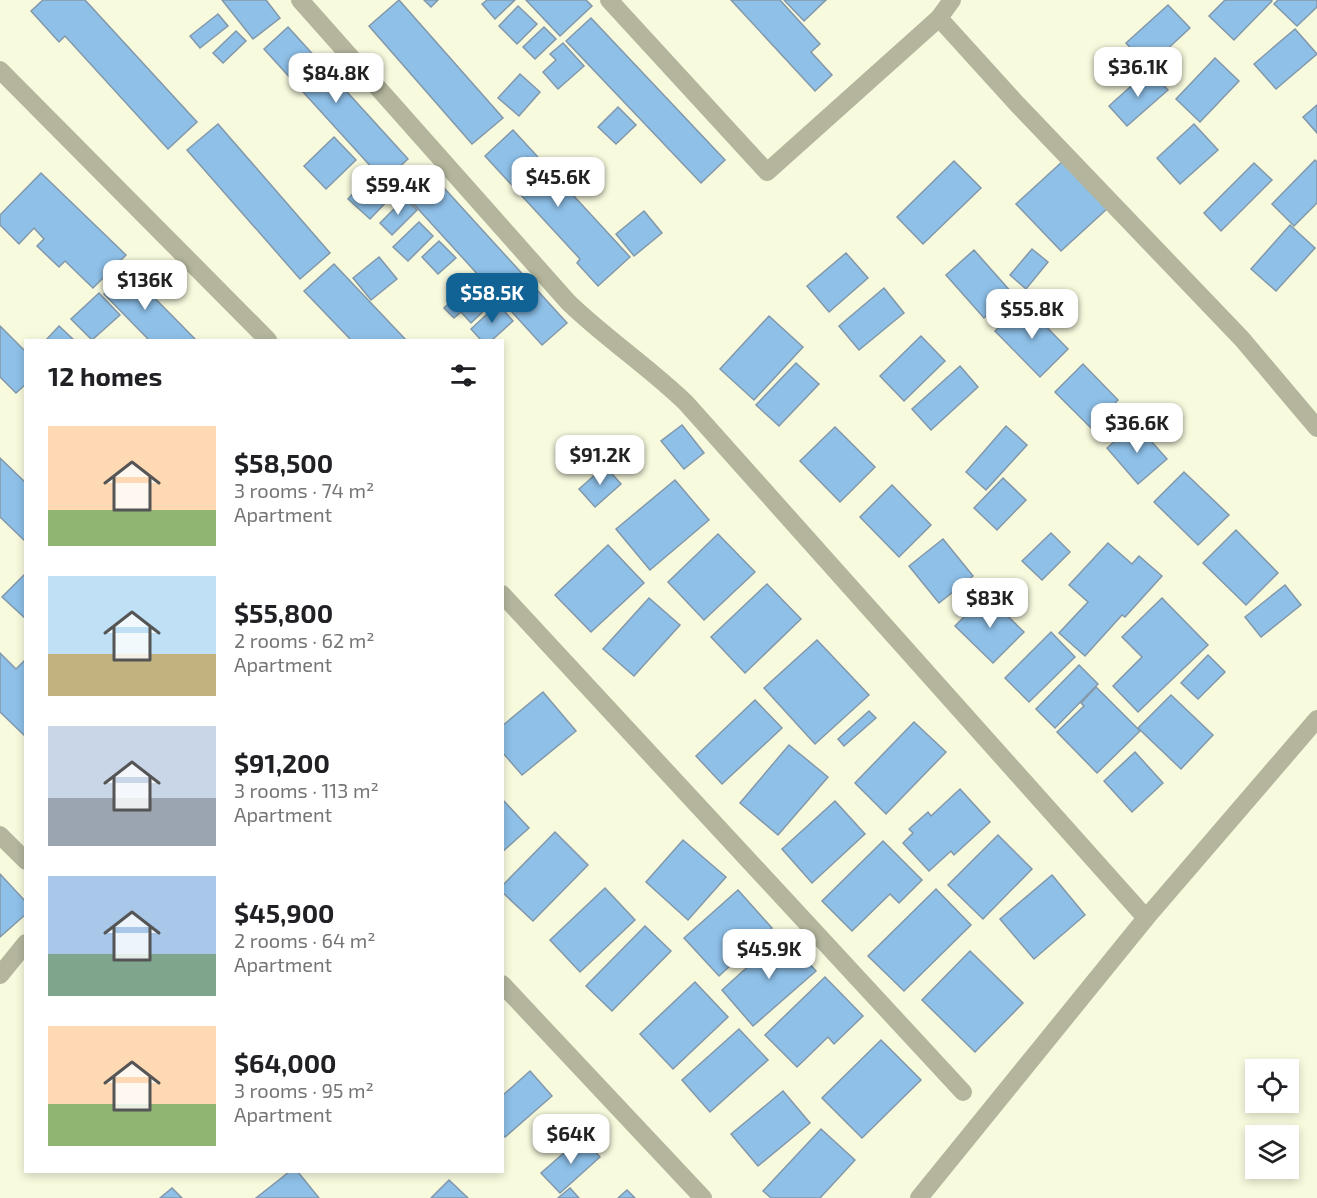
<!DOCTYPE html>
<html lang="en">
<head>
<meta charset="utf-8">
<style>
  body { margin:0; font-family:"Exo 2",sans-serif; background:#f2f2f2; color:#202124; height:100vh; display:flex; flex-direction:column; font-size:22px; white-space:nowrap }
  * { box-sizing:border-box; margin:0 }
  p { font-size:20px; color:#757577 }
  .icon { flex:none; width:33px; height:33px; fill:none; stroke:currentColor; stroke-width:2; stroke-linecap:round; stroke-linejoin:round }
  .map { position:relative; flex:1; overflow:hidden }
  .sheet { position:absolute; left:24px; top:339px; width:480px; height:834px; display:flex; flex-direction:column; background:#fff; border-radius:0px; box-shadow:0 3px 9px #0003 }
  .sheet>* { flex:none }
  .buttons { position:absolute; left:1245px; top:1059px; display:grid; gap:12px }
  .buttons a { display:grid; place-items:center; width:54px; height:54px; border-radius:0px; background:#fff; box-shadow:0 3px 9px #0003; font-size:30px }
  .price { position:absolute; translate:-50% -51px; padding:0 14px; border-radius:12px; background:#fff; color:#222; font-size:20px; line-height:39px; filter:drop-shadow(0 2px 3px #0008) }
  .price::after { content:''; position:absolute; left:50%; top:36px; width:18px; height:14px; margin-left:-9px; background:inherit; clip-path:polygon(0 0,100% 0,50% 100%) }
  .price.on { background:#116395; color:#fff }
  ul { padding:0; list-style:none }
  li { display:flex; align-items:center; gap:18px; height:150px; padding:0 24px }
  li span { display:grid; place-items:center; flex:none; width:168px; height:120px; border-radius:0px; color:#555 }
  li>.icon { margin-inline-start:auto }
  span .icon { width:72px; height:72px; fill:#fffc; stroke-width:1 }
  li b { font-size:26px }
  h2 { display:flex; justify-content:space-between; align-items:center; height:72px; padding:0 24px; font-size:26px }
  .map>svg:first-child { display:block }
  .building { fill:#8ec0e8; stroke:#8298aa; stroke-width:1.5 }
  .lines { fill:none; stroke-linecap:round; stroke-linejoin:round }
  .street { stroke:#b4b59c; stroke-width:18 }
</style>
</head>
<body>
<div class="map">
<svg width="1317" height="1198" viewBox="0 0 1317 1198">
  <rect width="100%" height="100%" fill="#f8fade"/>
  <!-- building -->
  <g class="building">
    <polygon points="43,0 85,0 197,122 168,149 65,36 59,42 31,11"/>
    <polygon points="222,0 266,0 280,18 253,39"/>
    <polygon points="399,0 503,118 472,144 369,26"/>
    <polygon points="424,0 438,0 431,7"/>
    <polygon points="487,0 515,0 495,19 482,4"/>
    <polygon points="526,0 586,0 592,6 560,36"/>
    <polygon points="731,0 780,0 820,44 811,52 832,75 815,91"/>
    <polygon points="784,0 826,0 804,21"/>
    <polygon points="1225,0 1270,0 1272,1 1234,40 1209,16"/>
    <polygon points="1278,0 1317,0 1317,7 1297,26 1274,4"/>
    <polygon points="1168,5 1190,28 1148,67 1126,43"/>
    <polygon points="518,6 537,24 517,44 499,26"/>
    <polygon points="218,14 228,26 200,48 190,36"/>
    <polygon points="591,18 725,160 701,183 566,41"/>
    <polygon points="288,27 408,159 384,181 264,49"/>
    <polygon points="544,27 556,39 535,59 523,47"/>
    <polygon points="1295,29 1317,54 1276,89 1254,64"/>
    <polygon points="236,31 246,41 223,63 213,53"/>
    <polygon points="563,43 584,66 558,89 543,72 556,60 550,54"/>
    <polygon points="1215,58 1239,81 1200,122 1176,99"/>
    <polygon points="1149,70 1168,90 1127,126 1109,106"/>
    <polygon points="520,74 540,92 519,116 498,98"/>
    <polygon points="1317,105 1317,133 1303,117"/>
    <polygon points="618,107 636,125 616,144 598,127"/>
    <polygon points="218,124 330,253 300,279 187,150"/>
    <polygon points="1194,124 1218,150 1180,184 1157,158"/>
    <polygon points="513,130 630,257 598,286 577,263 580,259 485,156"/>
    <polygon points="334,137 356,160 326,189 304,166"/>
    <polygon points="1064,160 1108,208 1061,251 1016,204"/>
    <polygon points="1315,160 1317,162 1317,203 1294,226 1272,204"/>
    <polygon points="954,161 981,188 923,244 897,217"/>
    <polygon points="1254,163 1272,180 1221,231 1204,213"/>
    <polygon points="41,173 126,255 93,288 65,261 59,267 37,246 44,239 34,228 19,244 0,225 0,215"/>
    <polygon points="369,176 391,197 370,219 348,199"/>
    <polygon points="435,178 567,323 542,345 410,200"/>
    <polygon points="405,198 417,210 392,235 380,223"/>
    <polygon points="644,211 662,233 634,256 616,234"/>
    <polygon points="419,222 433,236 408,261 393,247"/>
    <polygon points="1290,225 1315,248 1276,291 1251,269"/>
    <polygon points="439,241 456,258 438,274 422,257"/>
    <polygon points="1032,249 1048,262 1026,289 1010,275"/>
    <polygon points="974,250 1012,293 984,318 946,275"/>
    <polygon points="846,253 868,278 829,312 807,286"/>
    <polygon points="379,257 397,279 371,300 353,278"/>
    <polygon points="334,264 406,340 351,340 304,291"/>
    <polygon points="128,271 196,340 149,340 104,294"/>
    <polygon points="477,276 498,297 471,323 461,312 454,318 444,308"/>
    <polygon points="884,288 904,313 859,350 839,326"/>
    <polygon points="99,293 120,315 92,340 71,319"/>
    <polygon points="498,304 513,321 492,340 481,340 471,329"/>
    <polygon points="1024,304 1068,349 1040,377 995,331"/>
    <polygon points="769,316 803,347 754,400 720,369"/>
    <polygon points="0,326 26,352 26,384 16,393 0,377"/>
    <polygon points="59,326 74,340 46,340"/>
    <polygon points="921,336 945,361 904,401 880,376"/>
    <polygon points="796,363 819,384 779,426 756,405"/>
    <polygon points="1083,364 1118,400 1091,428 1055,392"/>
    <polygon points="960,366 978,387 931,430 912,409"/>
    <polygon points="1135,423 1167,459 1138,484 1107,448"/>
    <polygon points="682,425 704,453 684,469 661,441"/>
    <polygon points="1006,426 1027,445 986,490 966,472"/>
    <polygon points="835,427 875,467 840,502 800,461"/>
    <polygon points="0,458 26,483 26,542 0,517"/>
    <polygon points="605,466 621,484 595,507 579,489"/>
    <polygon points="1184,472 1229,515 1198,545 1154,502"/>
    <polygon points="1003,478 1026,500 997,530 974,508"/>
    <polygon points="675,480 709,520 650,570 616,529"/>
    <polygon points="892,485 931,525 899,557 860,517"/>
    <polygon points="1236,530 1278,573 1246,605 1203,563"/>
    <polygon points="1051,533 1070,552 1042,580 1022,561"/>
    <polygon points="718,534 755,572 704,620 668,582"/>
    <polygon points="943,539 973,576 939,603 909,566"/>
    <polygon points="1108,543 1132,564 1139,556 1162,576 1125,617 1122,615 1085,656 1059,633 1088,602 1069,585"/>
    <polygon points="608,545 644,583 591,632 555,595"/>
    <polygon points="26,573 26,619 2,597"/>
    <polygon points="767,584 801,619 745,673 711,637"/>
    <polygon points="1285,585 1301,605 1261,637 1245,617"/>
    <polygon points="986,595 1024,632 993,663 955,626"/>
    <polygon points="649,598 680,625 634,676 603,649"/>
    <polygon points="1162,598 1208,645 1138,712 1113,686 1142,657 1122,637"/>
    <polygon points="1051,632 1075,657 1029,702 1005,678"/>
    <polygon points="817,640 869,695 815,744 764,688"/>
    <polygon points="0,653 16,669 26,659 26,737 0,712"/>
    <polygon points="1208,655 1225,672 1198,699 1181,683"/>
    <polygon points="1079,665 1098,684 1055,728 1036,709"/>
    <polygon points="1096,687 1140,731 1097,773 1057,732 1084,706 1081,703"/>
    <polygon points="543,692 576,731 522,775 502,752 502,726"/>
    <polygon points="1171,695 1213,735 1181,769 1138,728"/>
    <polygon points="755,700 782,728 722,784 696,756"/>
    <polygon points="869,711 876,718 844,746 838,739"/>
    <polygon points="914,722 946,752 886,814 855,783"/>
    <polygon points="789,745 828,777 778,835 740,803"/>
    <polygon points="1135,752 1163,783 1132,812 1104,781"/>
    <polygon points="960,789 990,822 954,855 951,851 929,871 903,843 913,833 909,829 928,812 931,816"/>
    <polygon points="502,799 529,828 502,852"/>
    <polygon points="835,801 865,834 812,883 782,849"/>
    <polygon points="555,832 588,865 533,921 502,892 502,886"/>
    <polygon points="998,835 1032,869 983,919 948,885"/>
    <polygon points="683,840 726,877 688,920 646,882"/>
    <polygon points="883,841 922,880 899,903 890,894 852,931 822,901"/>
    <polygon points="0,874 26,902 26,914 0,937"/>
    <polygon points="1052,875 1085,915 1034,959 1000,919"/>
    <polygon points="605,888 635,920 580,972 550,940"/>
    <polygon points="936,889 971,925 904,991 868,956"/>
    <polygon points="738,890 772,928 719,976 684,938"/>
    <polygon points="645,926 671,951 612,1011 586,986"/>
    <polygon points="783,935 816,971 753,1026 722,990"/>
    <polygon points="970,951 1023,1003 975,1052 922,1000"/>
    <polygon points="825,977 863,1016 834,1044 828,1037 797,1067 765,1035"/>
    <polygon points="695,982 728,1017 673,1069 640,1034"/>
    <polygon points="739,1029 768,1060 710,1112 682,1080"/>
    <polygon points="881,1040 921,1080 862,1138 822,1098"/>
    <polygon points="530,1071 552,1096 505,1137 502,1134 502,1096"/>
    <polygon points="783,1091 810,1123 758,1166 731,1134"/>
    <polygon points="821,1129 855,1160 820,1198 771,1198 763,1191"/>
    <polygon points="582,1137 600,1157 560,1193 541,1173"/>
    <polygon points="289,1172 298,1172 319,1198 256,1198"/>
    <polygon points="449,1180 468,1198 431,1198"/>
    <polygon points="172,1188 182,1198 160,1198"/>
    <polygon points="570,1188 579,1198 558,1198"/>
    <polygon points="627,1190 635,1198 618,1198"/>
  </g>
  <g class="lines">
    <!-- street -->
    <g class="street">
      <path d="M300,0L568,302C605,338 649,367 686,403L1146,918"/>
      <polyline points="609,0 767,172 939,18 952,0"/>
      <polyline points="939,18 1017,104 1242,339 1317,428"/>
      <polyline points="0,70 268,340"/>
      <polyline points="502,594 963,1092"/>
      <polyline points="0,835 26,861"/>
      <polyline points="0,975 26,943"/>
      <polyline points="502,984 703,1198"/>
      <polyline points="919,1198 1146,918 1317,719"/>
    </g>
  </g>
</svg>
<div class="buttons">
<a><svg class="icon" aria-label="locate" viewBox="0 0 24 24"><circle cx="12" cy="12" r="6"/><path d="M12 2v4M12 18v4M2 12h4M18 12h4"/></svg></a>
<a><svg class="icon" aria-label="layers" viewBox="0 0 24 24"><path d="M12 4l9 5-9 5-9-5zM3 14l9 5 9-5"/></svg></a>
</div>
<b class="price" style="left:1138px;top:98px">$36.1K</b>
<b class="price" style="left:336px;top:104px">$84.8K</b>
<b class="price" style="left:558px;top:208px">$45.6K</b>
<b class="price" style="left:398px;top:216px">$59.4K</b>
<b class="price" style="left:145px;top:311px">$136K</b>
<b class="price on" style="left:492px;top:324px">$58.5K</b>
<b class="price" style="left:1032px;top:340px">$55.8K</b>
<b class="price" style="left:1137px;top:454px">$36.6K</b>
<b class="price" style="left:600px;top:486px">$91.2K</b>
<b class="price" style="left:990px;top:629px">$83K</b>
<b class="price" style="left:769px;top:980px">$45.9K</b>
<b class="price" style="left:571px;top:1165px">$64K</b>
<section class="sheet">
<h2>12 homes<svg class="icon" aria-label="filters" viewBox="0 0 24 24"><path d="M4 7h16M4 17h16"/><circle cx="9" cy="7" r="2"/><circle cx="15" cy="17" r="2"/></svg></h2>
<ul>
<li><span style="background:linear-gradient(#ffd9b3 70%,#8fb573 0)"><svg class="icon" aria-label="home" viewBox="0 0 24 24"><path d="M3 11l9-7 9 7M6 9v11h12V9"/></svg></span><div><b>$58,500</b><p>3 rooms · 74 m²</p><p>Apartment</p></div></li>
<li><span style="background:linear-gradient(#bfe0f5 65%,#c2b280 0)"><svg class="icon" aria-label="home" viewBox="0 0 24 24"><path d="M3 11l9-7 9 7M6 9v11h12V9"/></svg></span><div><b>$55,800</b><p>2 rooms · 62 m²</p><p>Apartment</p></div></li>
<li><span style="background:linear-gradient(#c9d6e8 60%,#9aa5b1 0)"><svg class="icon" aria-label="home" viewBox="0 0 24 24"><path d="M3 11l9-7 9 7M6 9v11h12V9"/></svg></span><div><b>$91,200</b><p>3 rooms · 113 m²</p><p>Apartment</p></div></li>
<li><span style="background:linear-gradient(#a9c7e8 65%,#7fa58c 0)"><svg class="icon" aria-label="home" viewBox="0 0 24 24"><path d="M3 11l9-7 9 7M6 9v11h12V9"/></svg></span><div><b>$45,900</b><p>2 rooms · 64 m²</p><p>Apartment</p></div></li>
<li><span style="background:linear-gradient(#ffd9b3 65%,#8fb573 0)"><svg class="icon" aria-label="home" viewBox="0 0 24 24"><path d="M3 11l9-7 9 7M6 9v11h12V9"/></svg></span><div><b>$64,000</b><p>3 rooms · 95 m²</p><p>Apartment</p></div></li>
</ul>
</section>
</div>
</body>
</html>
